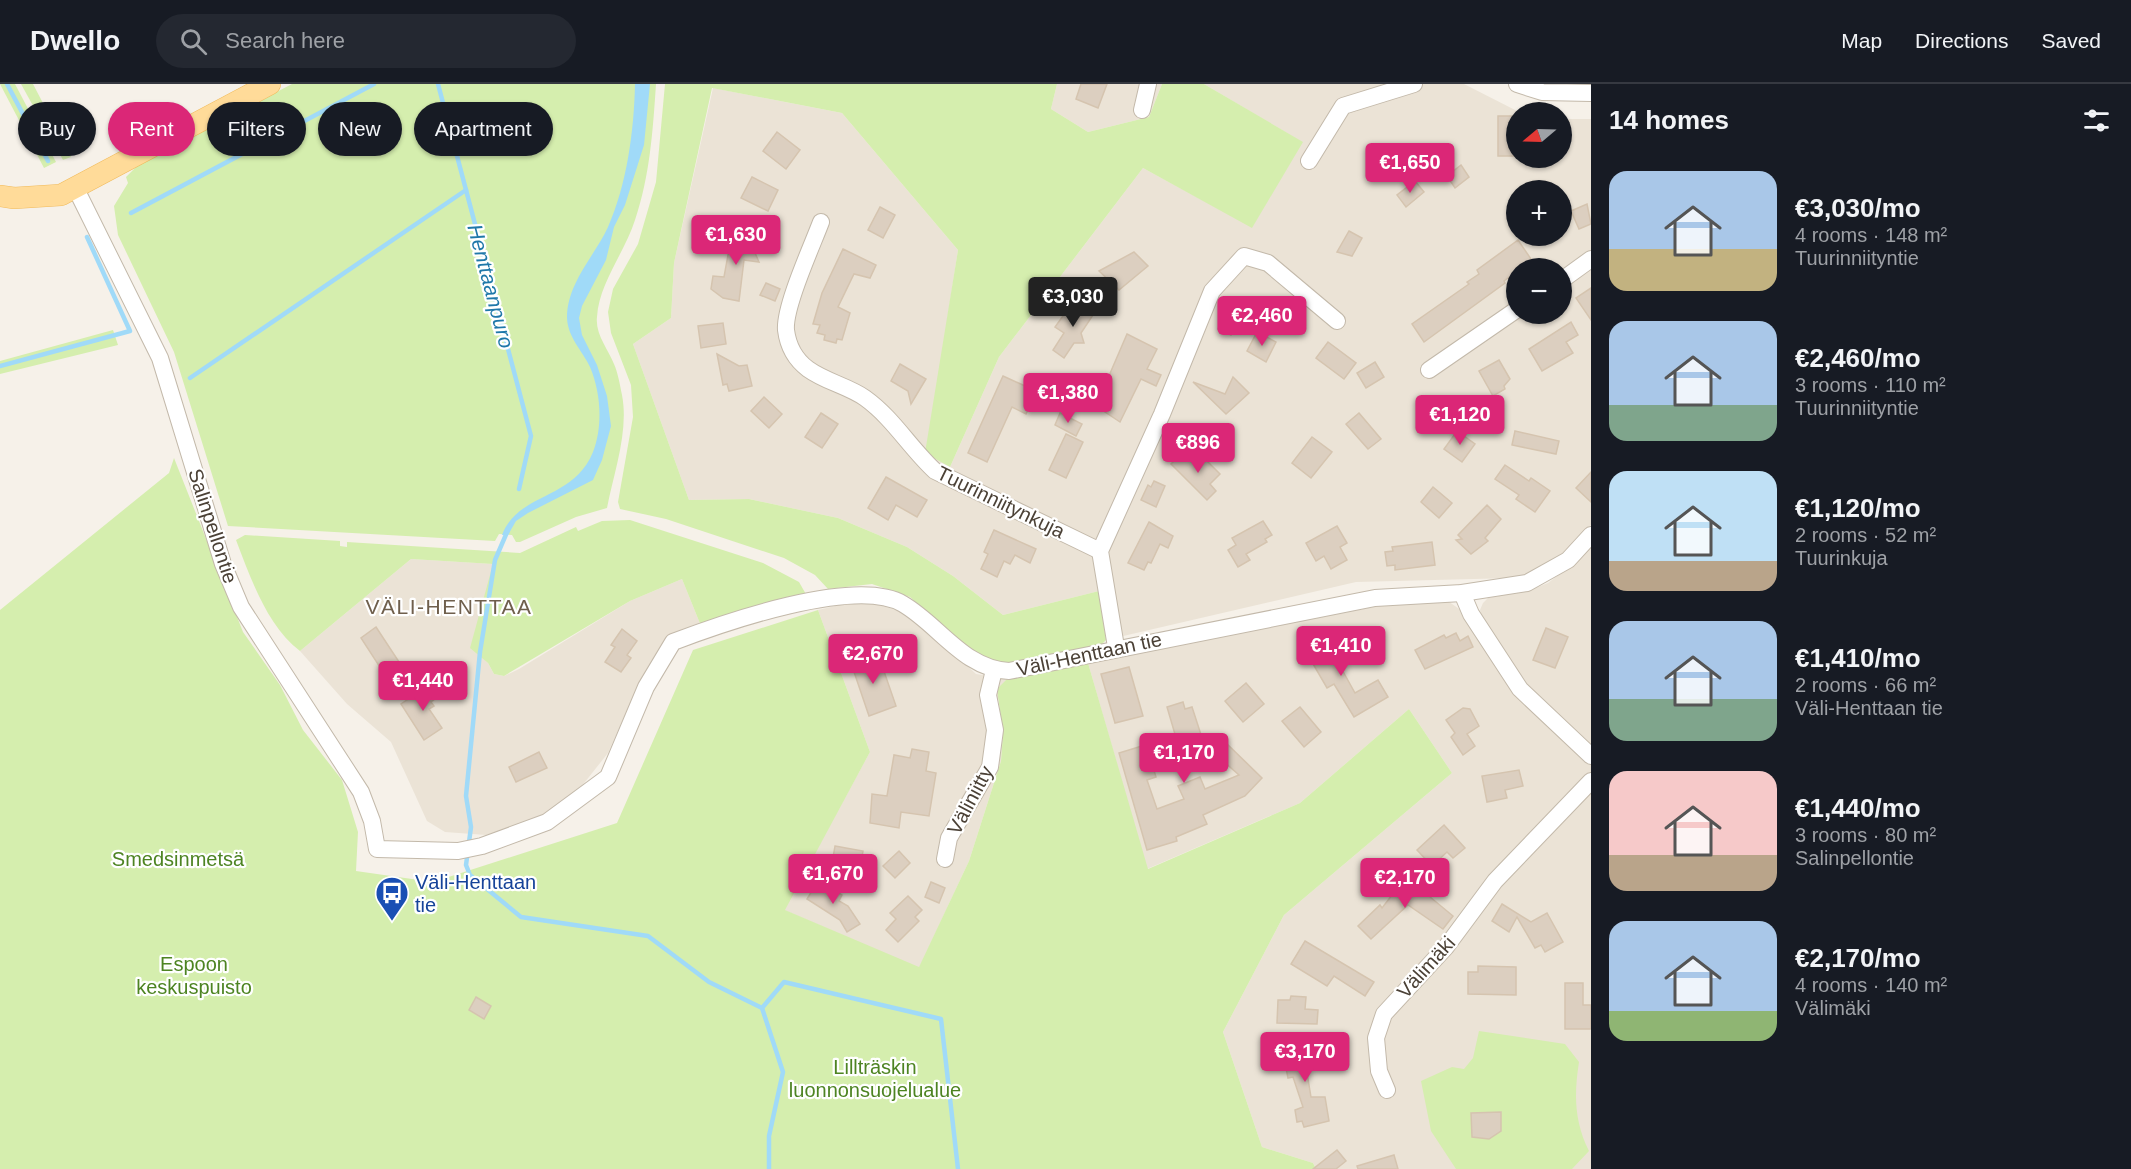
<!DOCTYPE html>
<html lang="en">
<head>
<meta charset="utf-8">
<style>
  body { margin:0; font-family:Arial,sans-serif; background:#242831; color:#f1f3f6; height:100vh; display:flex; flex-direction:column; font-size:22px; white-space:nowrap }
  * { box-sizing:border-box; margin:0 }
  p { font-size:20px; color:#9ea1a6 }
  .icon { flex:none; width:33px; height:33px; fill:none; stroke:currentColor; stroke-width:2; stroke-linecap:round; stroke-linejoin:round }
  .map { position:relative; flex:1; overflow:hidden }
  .details { display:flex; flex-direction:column; background:#171b24; width:540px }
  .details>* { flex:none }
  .guide { position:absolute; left:18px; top:18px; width:570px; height:54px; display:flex; gap:12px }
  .needle { width:39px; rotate:251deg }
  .tools { position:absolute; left:1506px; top:18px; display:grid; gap:12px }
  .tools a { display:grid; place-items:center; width:66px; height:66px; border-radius:50%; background:#171b24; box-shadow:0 2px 4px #0004; font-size:30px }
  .price { position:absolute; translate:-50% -51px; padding:0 14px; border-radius:6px; background:#db2777; color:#fff; font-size:20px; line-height:39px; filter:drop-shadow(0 2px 3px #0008) }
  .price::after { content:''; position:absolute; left:50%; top:36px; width:18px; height:14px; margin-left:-9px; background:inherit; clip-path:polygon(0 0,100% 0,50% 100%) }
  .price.selected { background:#222; color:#fff }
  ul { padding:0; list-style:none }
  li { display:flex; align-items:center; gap:18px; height:150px; padding:0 18px }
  li span { display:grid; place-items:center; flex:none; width:168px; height:120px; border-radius:18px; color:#555 }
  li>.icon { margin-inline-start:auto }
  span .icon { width:72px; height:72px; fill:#fffc; stroke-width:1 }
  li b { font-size:26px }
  h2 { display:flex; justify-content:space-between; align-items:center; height:72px; padding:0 18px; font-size:26px }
  .chip { padding:0 21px; border-radius:27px; background:#171b24; box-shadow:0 2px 4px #0004; font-size:21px; line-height:54px }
  .chip.selected { background:#db2777; color:#fff }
  header { display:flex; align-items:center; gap:36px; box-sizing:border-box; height:84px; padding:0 30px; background:#171b24; border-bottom:2px solid #363941 }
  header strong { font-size:28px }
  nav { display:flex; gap:33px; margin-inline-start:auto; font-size:21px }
  .search { width:420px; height:54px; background:#242831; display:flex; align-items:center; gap:15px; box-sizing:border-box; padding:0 21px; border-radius:33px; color:#9ea1a6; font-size:22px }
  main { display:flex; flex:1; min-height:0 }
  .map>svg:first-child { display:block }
  .residential { fill:#ebe3d6; fill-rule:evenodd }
  .green { fill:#d5eeae }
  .water { fill:#a0daf8 }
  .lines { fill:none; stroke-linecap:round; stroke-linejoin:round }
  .stream { stroke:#a0daf8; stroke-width:4.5 }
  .building { fill:#dccfc0; stroke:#d5c4af; stroke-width:1.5 }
  .minor-casing { stroke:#c3b9aa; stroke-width:18 }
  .major-casing { stroke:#f1bb5c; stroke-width:22 }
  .minor { stroke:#fff; stroke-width:16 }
  .major { stroke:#ffdb99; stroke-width:21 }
  .labels { text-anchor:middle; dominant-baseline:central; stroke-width:4.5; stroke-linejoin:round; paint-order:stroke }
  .street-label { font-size:20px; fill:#4b4136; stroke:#fff }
  .park-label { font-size:20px; fill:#4d8422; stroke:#fff }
  .transit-label { font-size:20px; fill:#164399; stroke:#fff; text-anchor:start }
  .water-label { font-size:21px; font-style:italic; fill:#1f78a9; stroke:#fff }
  .neighbourhood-label { font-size:21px; letter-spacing:1.5px; fill:#6f5f4c; stroke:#fff }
</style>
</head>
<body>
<header>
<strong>Dwello</strong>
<div class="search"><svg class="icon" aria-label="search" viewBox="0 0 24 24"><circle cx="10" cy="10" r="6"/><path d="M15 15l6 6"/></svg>Search here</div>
<nav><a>Map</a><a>Directions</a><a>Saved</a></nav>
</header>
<main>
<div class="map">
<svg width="1591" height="1085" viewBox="0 0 1591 1085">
  <rect width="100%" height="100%" fill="#f6f1e9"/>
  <!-- residential -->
  <g class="residential">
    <polygon points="1057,0 1162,0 1149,33 1088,48 1051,25"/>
    <path d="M1204,0H1464L1519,28L1516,74H1562V35H1591V441L1547,485L1513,494L1356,498L1106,556L1099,507L1003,531L953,492L907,463L838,434L749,415L689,416L633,260L671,234L674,179L713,4L842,29L958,166L945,250L950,383L999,273L1143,84L1252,143L1302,58ZM1516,106H1562V152H1516ZM1516,184H1562V230H1516Z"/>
    <polygon points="1591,462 1591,663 1524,601 1483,538 1480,526 1483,519 1488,514 1528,507 1548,499 1581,474"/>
    <polygon points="411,475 494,480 471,563 488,579 494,590 504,592 519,585 630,517 682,495 701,542 663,558 636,606 608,669 577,708 546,732 486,751 445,748 427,737 391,658 347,620 300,567"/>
    <polygon points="1445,515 1462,527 1591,680 1591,1085 1316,1085 1313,1079 1262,1063 1223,948 1284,831 1452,689 1409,625 1300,719 1147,785 1088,579 1389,520"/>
    <polygon points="848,519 876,520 899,527 922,540 976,590 1007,595 997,619 1003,649 1001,677 969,777 919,884 784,826 870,668 818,526"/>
  </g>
  <!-- green -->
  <g class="green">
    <polygon points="0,0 15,0 56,78 44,84"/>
    <polygon points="21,0 33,0 71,73 63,76"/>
    <path d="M292,0H656C653,45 650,92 635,136C625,168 599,199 597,233C595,250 608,265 614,280C618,289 620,301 622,311C629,347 614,388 607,424L576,433L520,458H516L512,451L499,450L495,457L228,442L174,268L118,151L114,122L128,99L126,93L140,79Z"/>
    <polygon points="665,0 1057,0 1051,25 1088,48 1149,33 1162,0 1204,0 1303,58 1252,144 1143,84 999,273 950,383 925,369 958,166 842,29 712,4 674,179 671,234 633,260 689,416 749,415 838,434 907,463 953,492 1003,531 1099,507 1106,556 1100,562 1017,580 991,579 961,560 910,513 872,500 828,505 815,491 784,474 666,435 620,425 618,418 633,333 631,301 611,249 608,228 613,205 638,160 656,98"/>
    <polygon points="113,246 118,261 0,290 0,277"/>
    <polygon points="174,374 243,548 280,601 303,646 342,696 358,748 356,787 433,798 617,739 693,566 818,526 870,668 785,826 919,883 969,777 1001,677 1003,649 997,605 1007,595 1088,579 1148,785 1300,719 1409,625 1452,689 1284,831 1223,948 1262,1063 1313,1079 1316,1085 0,1085 0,526 169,389"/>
    <path d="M630,436L763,479L799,498L807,512L701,542L682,495L630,517L504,592L494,590L488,579L470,564L493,480L411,475L300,567C267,542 251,495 236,456L245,451L340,457V462L347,463V458L520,469L576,443L578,447L602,437Z"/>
    <path d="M1479,947L1565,960L1579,978C1574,1010 1574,1037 1589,1067L1572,1085H1456L1431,1047L1421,997L1452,983L1464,985L1473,974Z"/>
  </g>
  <!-- water -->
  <path class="water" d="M635,0H650L644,61L625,121L614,143L606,176L582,222L579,234L582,251L597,281L607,312L611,342L602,376L593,396L528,429L516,437L508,451H502C518,408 573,417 593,368C603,342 601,309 590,283C582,266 568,254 567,234C567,199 594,173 608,143C627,100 634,47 635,0Z"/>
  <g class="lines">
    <!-- stream -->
    <g class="stream">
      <polyline points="7,0 48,77"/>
      <polyline points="438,0 531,352 519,405"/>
      <polyline points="131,129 374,0"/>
      <polyline points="0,282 130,247 87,153"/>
      <polyline points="190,294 466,106"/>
      <polyline points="508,446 495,476 480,568 466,712 471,743 466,781 470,791 521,833 648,852 709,898 762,924 783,988 769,1052 769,1085"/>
      <polyline points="762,924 784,898 941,935 958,1085"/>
    </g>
  </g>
  <!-- building -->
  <g class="building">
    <polygon points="1081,0 1107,0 1098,24 1076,15"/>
    <rect x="1498" y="32" width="18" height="40"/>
    <polygon points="777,48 800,66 786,85 763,67"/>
    <polygon points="1461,81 1469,93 1455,104 1447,92"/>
    <polygon points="752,93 778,106 768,127 741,114"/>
    <polygon points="1415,97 1424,108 1406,123 1397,111"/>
    <polygon points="1587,120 1591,140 1579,145 1571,127"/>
    <polygon points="880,123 895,131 883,154 868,146"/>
    <polygon points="1349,147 1362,154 1352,172 1337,168"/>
    <polygon points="732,149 758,152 755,169 759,178 744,176 739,217 723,214 711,205 713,192 724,193"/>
    <polygon points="1518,156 1533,178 1522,184 1516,184 1516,188 1504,197 1505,199 1424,258 1412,240 1469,200 1467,198 1479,190 1477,186"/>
    <polygon points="843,165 876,181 870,194 854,190 838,223 850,229 842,256 837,255 836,259 824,256 825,251 817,249 820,241 813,240 822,209"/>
    <polygon points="1134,168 1148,182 1119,206 1099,187"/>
    <polygon points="766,199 780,205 775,217 760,211"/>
    <polygon points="1591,204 1591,236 1576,214"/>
    <polygon points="1073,218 1082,224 1085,221 1095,228 1081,249 1084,259 1074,259 1064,274 1053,266 1064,249 1055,243"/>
    <polygon points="1226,226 1239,231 1231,251 1218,245"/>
    <polygon points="1571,238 1578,251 1566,258 1573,269 1542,287 1529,265"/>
    <polygon points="723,239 726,260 701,264 698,242"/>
    <polygon points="1257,248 1276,258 1266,278 1247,267"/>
    <polygon points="1127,250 1157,265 1147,285 1161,291 1156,302 1141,295 1120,338 1096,322"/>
    <polygon points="1328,258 1356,279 1344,295 1316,274"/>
    <polygon points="717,270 739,282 747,281 752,302 729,307 727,300 723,301"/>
    <polygon points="1499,276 1510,295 1504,302 1505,305 1493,312 1479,287"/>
    <polygon points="1375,278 1384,293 1366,304 1357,289"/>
    <polygon points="900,280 926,295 911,320 908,307 891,297"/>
    <polygon points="1003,292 1036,307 1026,330 1012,323 987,378 968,369"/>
    <polygon points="1233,293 1249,309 1226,330 1193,298 1225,310"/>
    <polygon points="764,313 782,330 769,344 751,327"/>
    <polygon points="821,329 838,340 822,364 805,353"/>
    <polygon points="1060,329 1082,340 1076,352 1055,341"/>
    <polygon points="1359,329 1381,355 1368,365 1346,340"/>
    <polygon points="1457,347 1475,360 1462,378 1444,365"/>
    <polygon points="1515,347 1559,357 1556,370 1512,361"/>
    <polygon points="1066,350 1083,358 1066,394 1049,386"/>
    <polygon points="1312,353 1332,368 1311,394 1292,379"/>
    <polygon points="1182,369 1195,381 1203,373 1220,390 1210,400 1216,407 1207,416 1171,380"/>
    <polygon points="1505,381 1529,397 1531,394 1550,407 1535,428 1516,415 1519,411 1495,395"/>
    <polygon points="1591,388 1591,418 1576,404"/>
    <polygon points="886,393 927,416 917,433 896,421 888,436 868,424"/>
    <polygon points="1154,397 1165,402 1156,423 1141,416 1148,401 1151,403"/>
    <polygon points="1433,403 1452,419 1439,434 1421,418"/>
    <polygon points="1487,421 1501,435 1485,454 1488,457 1471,470 1456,456 1462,455 1458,451"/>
    <polygon points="1263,437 1272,451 1265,455 1267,458 1246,470 1250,476 1238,483 1228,466 1236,461 1232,454"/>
    <polygon points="1149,438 1173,452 1168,464 1160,460 1151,479 1148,478 1144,486 1128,479"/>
    <polygon points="1337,442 1347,459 1340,463 1347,476 1331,485 1324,472 1316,477 1306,459"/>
    <polygon points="994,446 1036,465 1030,479 1015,471 1010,480 1004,477 997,493 981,485 988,470 984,468"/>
    <polygon points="1432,458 1435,481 1395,486 1395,481 1387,482 1385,468 1393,467 1392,463"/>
    <polygon points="376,543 403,584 387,594 361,554"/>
    <polygon points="1546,544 1568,553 1555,584 1533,576"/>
    <polygon points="622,545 637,557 627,571 631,574 621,588 605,578 615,563 611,561"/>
    <polygon points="1456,549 1460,557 1468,552 1473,563 1425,585 1415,566 1444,551 1446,554"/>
    <polygon points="1321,550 1324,567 1330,564 1355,609 1378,596 1388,613 1354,633 1334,600 1327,604 1298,554"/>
    <polygon points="878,570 896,622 869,632 851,579"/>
    <polygon points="1129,583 1143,632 1115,639 1101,590"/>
    <polygon points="1246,599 1264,620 1243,638 1225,617"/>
    <polygon points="431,600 439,612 431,618 434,622 429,625 442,644 424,656 401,620"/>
    <polygon points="1183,618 1185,625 1192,623 1204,660 1221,654 1262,694 1245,712 1203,731 1207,740 1176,753 1177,757 1147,766 1119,669 1142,662 1147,682 1152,680 1156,693 1147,696 1157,725 1184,715 1178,702 1200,693 1205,705 1239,691 1214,669 1195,675 1193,671 1182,674 1167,623"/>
    <polygon points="1300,623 1321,648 1304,663 1282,637"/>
    <polygon points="1463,624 1470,625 1479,642 1467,650 1475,662 1463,671 1451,653 1455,649 1446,636"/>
    <polygon points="912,665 929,668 926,687 936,689 929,732 901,728 899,744 870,739 872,710 887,712 894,671 910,674"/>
    <polygon points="539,668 547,684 516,698 509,683"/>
    <polygon points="1519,686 1523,702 1505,706 1507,714 1487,718 1482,692"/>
    <polygon points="1444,741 1465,764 1453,774 1447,768 1432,782 1417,766"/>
    <polygon points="835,762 863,767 859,789 831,785"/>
    <polygon points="899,767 910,779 895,794 883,782"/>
    <polygon points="1406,793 1453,832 1443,845 1408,821 1371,855 1358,842 1380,821 1382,824"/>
    <polygon points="818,797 842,811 839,817 848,822 860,840 847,848 840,836 807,815"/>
    <polygon points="931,798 945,804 939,819 925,813"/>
    <polygon points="908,812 922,826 915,833 919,837 898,858 886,846 896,835 890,829"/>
    <polygon points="1502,820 1531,838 1547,829 1563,858 1545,868 1541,861 1535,864 1517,833 1509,848 1492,837"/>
    <polygon points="1305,857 1374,898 1365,912 1334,892 1327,902 1291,880"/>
    <polygon points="1478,882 1516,883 1516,911 1468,910 1468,888 1478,888"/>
    <polygon points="1565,899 1583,899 1583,921 1591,921 1591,945 1565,945"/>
    <polygon points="1291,912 1306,913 1305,925 1318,926 1317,940 1277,939 1278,916 1290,916"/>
    <polygon points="476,913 491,922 484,935 469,926"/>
    <polygon points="1315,957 1318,973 1312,974 1314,982 1306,983 1311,1013 1325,1013 1329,1037 1304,1043 1302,1037 1297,1038 1295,1026 1303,1023 1293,993 1288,994 1282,964"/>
    <polygon points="1501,1028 1501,1047 1489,1055 1472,1053 1471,1029"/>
    <polygon points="1337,1066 1346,1077 1336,1085 1313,1085"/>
    <polygon points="1394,1071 1398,1085 1358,1085 1357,1082"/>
  </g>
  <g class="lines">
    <!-- minor casing -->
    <g class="minor-casing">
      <g id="minor">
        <polyline points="1517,0 1542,8 1591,9"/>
        <polyline points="1142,26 1148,0"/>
        <polyline points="1309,77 1343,22 1414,0"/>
        <path d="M76,105L160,274L223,480L241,523L361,708L372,737L377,765L458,767L482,762L547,738L608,693L646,603L673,558C723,539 856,492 903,520C939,541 964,585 1009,587L1375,514L1462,509L1527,499L1568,476L1591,451"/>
        <path d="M821,138C812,162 784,223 786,246C788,262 796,276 808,285C826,298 848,302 865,314C893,334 910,364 935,387L1100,467"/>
        <polyline points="1562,196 1591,175"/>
        <polyline points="1429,286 1516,226"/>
        <polyline points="1462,509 1471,530 1520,605 1591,672"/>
        <polyline points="1116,563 1100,467 1162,330 1212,207 1244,172 1268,179 1337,237"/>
        <polyline points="945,775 949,754 990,683 995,646 988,611 994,586"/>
        <polyline points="1387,1006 1379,987 1376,954 1384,930 1446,863 1495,797 1591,697"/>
      </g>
    </g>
    <!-- major casing -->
    <g class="major-casing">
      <polyline id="major" points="0,112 14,114 61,111 270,0"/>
    </g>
    <!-- minor -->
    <use href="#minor" class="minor"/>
    <!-- major -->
    <use href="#major" class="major"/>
  </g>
  <!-- icons -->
  <defs>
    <g id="bus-pin" transform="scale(1.725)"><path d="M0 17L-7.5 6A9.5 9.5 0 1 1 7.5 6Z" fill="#1a4fb4" stroke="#fff"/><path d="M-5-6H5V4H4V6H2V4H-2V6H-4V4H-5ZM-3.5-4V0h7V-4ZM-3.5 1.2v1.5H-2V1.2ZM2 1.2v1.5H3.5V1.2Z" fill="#fff"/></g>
  </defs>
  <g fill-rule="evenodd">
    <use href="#bus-pin" x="392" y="809"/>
  </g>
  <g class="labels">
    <!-- street labels -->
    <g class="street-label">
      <text transform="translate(1001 418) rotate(26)">Tuurinniitynkuja</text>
      <text transform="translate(213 442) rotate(72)">Salinpellontie</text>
      <text transform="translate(1089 570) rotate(-12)">Väli-Henttaan tie</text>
      <text transform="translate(970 716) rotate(-62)">Väliniitty</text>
      <text transform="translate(1426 883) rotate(-48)">Välimäki</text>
    </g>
    <!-- park labels -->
    <g class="park-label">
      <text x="178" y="775">Smedsinmetsä</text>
      <text x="194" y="880">Espoon<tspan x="194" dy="23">keskuspuisto</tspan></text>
      <text x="875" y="983">Lillträskin<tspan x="875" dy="23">luonnonsuojelualue</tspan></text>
    </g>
    <!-- transit labels -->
    <g class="transit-label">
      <text x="415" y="798">Väli-Henttaan<tspan x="415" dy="23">tie</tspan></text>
    </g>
    <!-- water labels -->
    <g class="water-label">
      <text transform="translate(491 202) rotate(75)">Henttaanpuro</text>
    </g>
    <!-- neighbourhood labels -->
    <g class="neighbourhood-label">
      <text x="449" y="522">VÄLI-HENTTAA</text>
    </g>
  </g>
</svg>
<div class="tools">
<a><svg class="needle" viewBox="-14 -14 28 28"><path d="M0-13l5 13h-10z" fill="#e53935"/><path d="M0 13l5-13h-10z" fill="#9ea1a6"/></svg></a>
<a>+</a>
<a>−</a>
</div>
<b class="price" style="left:1410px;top:110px">€1,650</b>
<b class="price" style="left:736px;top:182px">€1,630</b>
<b class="price selected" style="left:1073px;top:244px">€3,030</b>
<b class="price" style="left:1262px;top:263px">€2,460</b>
<b class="price" style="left:1068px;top:340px">€1,380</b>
<b class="price" style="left:1460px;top:362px">€1,120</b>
<b class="price" style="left:1198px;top:390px">€896</b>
<b class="price" style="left:1341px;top:593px">€1,410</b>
<b class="price" style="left:873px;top:601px">€2,670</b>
<b class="price" style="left:423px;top:628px">€1,440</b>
<b class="price" style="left:1184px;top:700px">€1,170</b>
<b class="price" style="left:833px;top:821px">€1,670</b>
<b class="price" style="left:1405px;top:825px">€2,170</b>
<b class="price" style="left:1305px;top:999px">€3,170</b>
<div class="guide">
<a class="chip">Buy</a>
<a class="chip selected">Rent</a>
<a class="chip">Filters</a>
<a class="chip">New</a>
<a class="chip">Apartment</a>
</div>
</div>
<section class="details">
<h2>14 homes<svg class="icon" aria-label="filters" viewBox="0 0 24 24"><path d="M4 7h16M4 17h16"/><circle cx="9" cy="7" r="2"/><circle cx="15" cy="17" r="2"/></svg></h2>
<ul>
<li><span style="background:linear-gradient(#a9c7e8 65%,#c2b280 0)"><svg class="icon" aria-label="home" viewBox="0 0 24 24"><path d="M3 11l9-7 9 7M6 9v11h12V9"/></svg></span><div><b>€3,030/mo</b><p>4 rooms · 148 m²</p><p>Tuurinniityntie</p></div></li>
<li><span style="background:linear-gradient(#a9c7e8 70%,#7fa58c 0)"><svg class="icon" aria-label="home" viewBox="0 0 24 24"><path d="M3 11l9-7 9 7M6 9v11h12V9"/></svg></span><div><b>€2,460/mo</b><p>3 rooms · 110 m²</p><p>Tuurinniityntie</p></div></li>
<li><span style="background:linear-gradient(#bfe0f5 75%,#b9a48a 0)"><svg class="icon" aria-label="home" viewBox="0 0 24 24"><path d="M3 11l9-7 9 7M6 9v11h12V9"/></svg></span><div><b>€1,120/mo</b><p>2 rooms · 52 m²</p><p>Tuurinkuja</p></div></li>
<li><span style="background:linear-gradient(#a9c7e8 65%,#7fa58c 0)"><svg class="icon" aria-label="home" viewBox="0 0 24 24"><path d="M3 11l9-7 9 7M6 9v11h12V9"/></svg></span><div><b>€1,410/mo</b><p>2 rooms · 66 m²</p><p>Väli-Henttaan tie</p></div></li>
<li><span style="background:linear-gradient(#f6c9c9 70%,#b9a48a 0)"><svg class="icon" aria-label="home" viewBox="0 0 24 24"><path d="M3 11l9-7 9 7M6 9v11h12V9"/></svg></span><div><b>€1,440/mo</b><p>3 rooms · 80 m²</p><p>Salinpellontie</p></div></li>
<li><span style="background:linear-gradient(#a9c7e8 75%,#8fb573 0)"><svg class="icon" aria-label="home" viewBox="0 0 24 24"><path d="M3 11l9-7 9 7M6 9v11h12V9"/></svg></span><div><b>€2,170/mo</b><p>4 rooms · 140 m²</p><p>Välimäki</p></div></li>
</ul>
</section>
</main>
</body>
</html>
